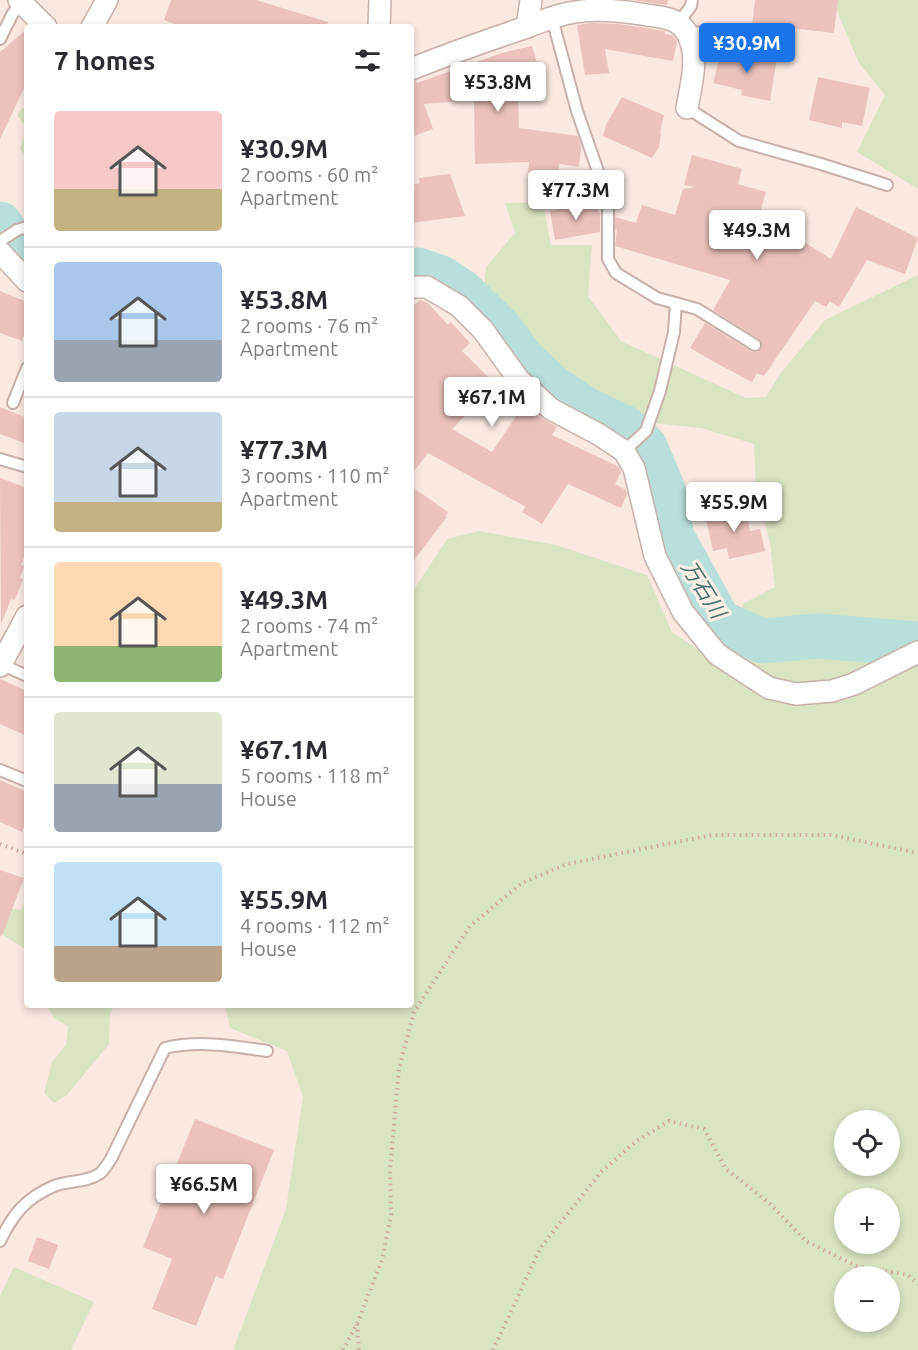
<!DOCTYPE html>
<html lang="en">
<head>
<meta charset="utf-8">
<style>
  body { margin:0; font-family:Ubuntu,"Noto Sans JP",sans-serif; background:#f2f2f3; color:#2b2b33; height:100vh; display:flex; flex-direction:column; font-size:22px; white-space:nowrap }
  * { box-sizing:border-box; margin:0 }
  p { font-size:20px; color:#7c7c81 }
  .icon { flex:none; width:33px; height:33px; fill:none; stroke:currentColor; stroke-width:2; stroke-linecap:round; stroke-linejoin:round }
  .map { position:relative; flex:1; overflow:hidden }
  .sheet { position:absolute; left:24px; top:24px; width:390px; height:984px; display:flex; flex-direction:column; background:#fff; border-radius:6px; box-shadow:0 3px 9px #0003 }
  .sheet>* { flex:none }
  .controls { position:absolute; left:834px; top:1110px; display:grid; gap:12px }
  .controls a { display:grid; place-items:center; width:66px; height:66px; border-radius:50%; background:#fff; box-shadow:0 3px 9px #0003; font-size:30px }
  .price { position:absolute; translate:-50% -51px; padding:0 14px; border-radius:6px; background:#fff; color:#222; font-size:20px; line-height:39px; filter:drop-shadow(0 2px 3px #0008) }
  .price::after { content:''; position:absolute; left:50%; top:36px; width:18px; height:14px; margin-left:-9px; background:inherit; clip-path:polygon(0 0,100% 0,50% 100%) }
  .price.on { background:#1a73e8; color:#fff }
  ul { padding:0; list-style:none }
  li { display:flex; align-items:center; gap:18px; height:150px; padding:0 30px }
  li+li { border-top:2px solid #e1e1e2 }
  li span { display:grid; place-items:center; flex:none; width:168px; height:120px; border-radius:6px; color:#555 }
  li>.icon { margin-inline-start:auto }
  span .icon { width:72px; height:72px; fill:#fffc; stroke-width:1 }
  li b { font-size:26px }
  h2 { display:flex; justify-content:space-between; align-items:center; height:72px; padding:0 30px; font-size:26px }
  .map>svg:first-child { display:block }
  .green { fill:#d9e4c2; fill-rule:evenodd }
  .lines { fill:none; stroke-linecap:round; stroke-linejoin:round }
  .river { stroke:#b9dfda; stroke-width:45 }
  .building { fill:#ebc2bc }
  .service-casing { stroke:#c8b0aa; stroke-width:14 }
  .minor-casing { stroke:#c8b0aa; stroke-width:24 }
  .path { stroke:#cfa6a0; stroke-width:4; stroke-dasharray:1.5 4.5; stroke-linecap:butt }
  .service { stroke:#fff; stroke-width:10 }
  .minor { stroke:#fff; stroke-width:21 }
  .labels { text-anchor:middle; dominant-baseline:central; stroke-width:6; stroke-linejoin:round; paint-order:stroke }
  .water-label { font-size:21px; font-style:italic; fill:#42716c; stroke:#fceee7 }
</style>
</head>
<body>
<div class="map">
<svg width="918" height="1350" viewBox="0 0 918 1350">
  <rect width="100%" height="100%" fill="#f9e9e1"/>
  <!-- green -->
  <g class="green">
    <polygon points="832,0 918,0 918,189 857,152 885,95 859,63"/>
    <polygon points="22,108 27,108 27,158 20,149 26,127 17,115"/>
    <path d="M543,202L551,245H592L588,296L621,341L746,398L766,397L780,374L825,320L918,275V1350H233L286,1209L303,1097L287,1051L230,1028L225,1005H411V594L447,539L479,531L556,545L647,575L672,632L720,664L744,603L775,587L770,543L756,485L754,444L701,428L636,421L584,400L523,353L483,304L486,267L515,233L505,203ZM844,1120H890V1166H844ZM844,1198H890V1244H844ZM844,1276H890V1322H844Z"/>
    <polygon points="27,898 27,950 0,933 0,907 21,910"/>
    <polygon points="46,1005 114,1005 110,1015 109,1044 67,1095 54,1103 44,1093 52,1062 66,1045 68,1026 55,1019"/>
    <polygon points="14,1267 94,1302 71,1350 0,1350 0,1296"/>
  </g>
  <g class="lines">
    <!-- river -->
    <g class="river">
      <polyline points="0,224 14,245 27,259"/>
      <polyline points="411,271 418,270 441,278 462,292 501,330 523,360 552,387 587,410 623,427 645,447 663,490 672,537 719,622 762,641 818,636 918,644"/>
    </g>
  </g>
  <!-- building -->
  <g class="building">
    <polygon points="171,0 256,0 328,22 327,27 182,27 164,20"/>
    <polygon points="633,0 668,0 667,5"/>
    <polygon points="755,0 838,0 834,33 783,27 780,43 751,36"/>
    <polygon points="593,23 619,24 665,31 665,34 672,35 677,41 673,61 605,49 609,73 585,75 577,25"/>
    <polygon points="27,29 27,82 0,139 0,52"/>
    <polygon points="532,46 539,70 532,72 537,91 518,96 519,128 578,136 581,147 579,167 559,164 558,178 528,173 529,162 475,164 474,100 424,104 433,129 411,137 411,81 416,81 417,83 502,53"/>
    <polygon points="722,50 748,55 749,51 777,58 770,101 741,95 742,90 713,83"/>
    <polygon points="818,77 870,88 862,126 842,122 842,128 809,120"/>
    <polygon points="622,97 664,115 660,133 661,133 659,147 652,158 603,136 606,125"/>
    <polygon points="692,155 742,169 738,184 766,192 761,209 799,233 796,237 831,259 856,207 918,238 905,274 867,260 839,307 830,301 826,307 815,301 764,376 757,373 752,382 718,364 690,348 705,323 752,352 758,352 762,346 759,339 713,310 730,280 615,246 617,229 615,230 615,217 636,223 642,205 675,215 683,189 695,187 684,185"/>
    <polygon points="450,174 465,216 411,223 411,190 415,190 414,184 420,183 419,178"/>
    <polygon points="596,203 598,212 600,213 600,232 555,240 550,211"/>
    <polygon points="0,291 27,302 27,328 22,341 0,333"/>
    <polygon points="420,300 428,303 448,325 451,322 470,343 462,351 493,382 486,389 489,391 452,429 492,452 525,403 543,419 557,427 552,435 619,467 621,472 615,484 626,490 627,494 621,508 568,484 542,524 522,512 526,507 428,453 411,475 411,308"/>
    <polygon points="0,407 27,418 27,444 0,434"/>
    <polygon points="0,478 27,488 27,549 21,565 24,566 20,578 23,579 15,600 11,599 1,624"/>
    <polygon points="411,486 448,512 445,516 447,517 411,564"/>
    <polygon points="745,506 750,531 760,529 765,551 729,559 727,548 713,551 705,514"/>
    <polygon points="0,679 27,691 27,736 0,724"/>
    <polygon points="0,780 27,792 27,819 22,832 0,822"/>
    <polygon points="0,870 24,878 2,936 0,936"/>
    <polygon points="195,1119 274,1150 223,1279 216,1276 196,1326 152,1309 172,1259 143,1247"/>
    <polygon points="37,1237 58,1245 49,1269 28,1261"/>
  </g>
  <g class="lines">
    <!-- service casing -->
    <g class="service-casing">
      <g id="service">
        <polyline points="552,18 577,111 601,180 608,208 608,259 616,273 657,298 697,309 755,345"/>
        <polyline points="679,22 691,6 692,0"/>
        <polyline points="687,32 705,33 785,52"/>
        <polyline points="0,39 13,13 22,4"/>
        <polyline points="687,108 739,141 821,164 887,185"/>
        <polyline points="0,241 17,230 27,227"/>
        <polyline points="13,403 27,368"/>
        <polyline points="624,451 646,431 660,391 674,332 676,303"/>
        <polyline points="0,459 27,467"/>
        <polyline points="1,664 27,676"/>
        <polyline points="0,770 27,781"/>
        <path d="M0,1241C13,1214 26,1198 54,1186C68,1180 86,1183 99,1174C104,1171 107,1164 111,1159L165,1048C199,1040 233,1046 267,1051"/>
      </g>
    </g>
    <!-- minor casing -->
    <g class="minor-casing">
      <g id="minor">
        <polyline points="19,0 46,27"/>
        <polyline points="92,27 107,0"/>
        <polyline points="379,27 380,0"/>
        <polyline points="527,27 531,0"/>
        <path d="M411,69C449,54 488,40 527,27C543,21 558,14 575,12C599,8 623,11 647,15C663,17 678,18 687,33C700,56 691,84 687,108"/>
        <polyline points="0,252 27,281"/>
        <polyline points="411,287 427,287 459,306 483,330 519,380 551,409 598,434 624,451 634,468 655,556 683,612 717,654 769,688 796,694 832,691 854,684 918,652"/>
        <polyline points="0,666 27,616"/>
      </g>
    </g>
    <!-- path -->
    <g class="path">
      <polyline points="0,844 27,854"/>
      <polyline points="357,1324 359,1350"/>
      <polyline points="343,1350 357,1324 382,1260 391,1215 390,1170 399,1069 414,1012 470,926 522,883 567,864 712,835 831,835 918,853"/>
      <polyline points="493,1350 541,1247 602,1171 635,1142 669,1121 704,1129 726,1169 769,1203 806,1241 856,1266 908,1275 918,1284"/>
    </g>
    <!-- service -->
    <use href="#service" class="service"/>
    <!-- minor -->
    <use href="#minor" class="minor"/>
  </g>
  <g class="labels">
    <!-- water labels -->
    <g class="water-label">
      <text transform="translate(704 589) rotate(58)">万石川</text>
    </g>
  </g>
</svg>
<div class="controls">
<a><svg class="icon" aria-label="locate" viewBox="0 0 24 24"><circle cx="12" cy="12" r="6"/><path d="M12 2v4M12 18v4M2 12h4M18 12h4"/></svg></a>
<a>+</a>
<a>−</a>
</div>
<b class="price on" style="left:747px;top:74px">¥30.9M</b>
<b class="price" style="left:498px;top:113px">¥53.8M</b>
<b class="price" style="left:576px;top:221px">¥77.3M</b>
<b class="price" style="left:757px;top:261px">¥49.3M</b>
<b class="price" style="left:492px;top:428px">¥67.1M</b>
<b class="price" style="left:734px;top:533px">¥55.9M</b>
<b class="price" style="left:204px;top:1215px">¥66.5M</b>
<section class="sheet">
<h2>7 homes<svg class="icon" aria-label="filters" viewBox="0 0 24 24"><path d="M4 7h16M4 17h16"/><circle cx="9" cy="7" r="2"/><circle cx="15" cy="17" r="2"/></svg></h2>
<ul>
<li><span style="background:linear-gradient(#f6c9c9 65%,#c2b280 0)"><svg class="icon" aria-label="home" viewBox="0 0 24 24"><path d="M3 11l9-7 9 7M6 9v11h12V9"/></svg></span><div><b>¥30.9M</b><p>2 rooms · 60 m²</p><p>Apartment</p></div></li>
<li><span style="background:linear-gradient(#a9c7e8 65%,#9aa5b1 0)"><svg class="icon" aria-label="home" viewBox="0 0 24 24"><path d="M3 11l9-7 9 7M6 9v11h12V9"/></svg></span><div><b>¥53.8M</b><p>2 rooms · 76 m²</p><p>Apartment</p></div></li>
<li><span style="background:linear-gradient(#c9d6e8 75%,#c2b280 0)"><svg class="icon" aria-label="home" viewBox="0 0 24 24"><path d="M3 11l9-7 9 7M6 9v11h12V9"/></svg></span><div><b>¥77.3M</b><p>3 rooms · 110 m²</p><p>Apartment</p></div></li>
<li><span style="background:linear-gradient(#ffd9b3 70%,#8fb573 0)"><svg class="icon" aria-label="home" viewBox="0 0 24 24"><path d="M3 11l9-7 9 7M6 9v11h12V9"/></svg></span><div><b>¥49.3M</b><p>2 rooms · 74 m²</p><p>Apartment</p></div></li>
<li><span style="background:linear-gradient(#dfe7d0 60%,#9aa5b1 0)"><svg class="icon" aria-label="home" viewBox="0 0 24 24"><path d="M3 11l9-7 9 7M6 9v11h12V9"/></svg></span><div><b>¥67.1M</b><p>5 rooms · 118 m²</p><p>House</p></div></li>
<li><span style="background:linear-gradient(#bfe0f5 70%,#b9a48a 0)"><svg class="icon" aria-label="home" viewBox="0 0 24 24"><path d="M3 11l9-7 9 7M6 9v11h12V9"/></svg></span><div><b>¥55.9M</b><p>4 rooms · 112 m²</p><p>House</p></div></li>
</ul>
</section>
</div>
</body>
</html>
